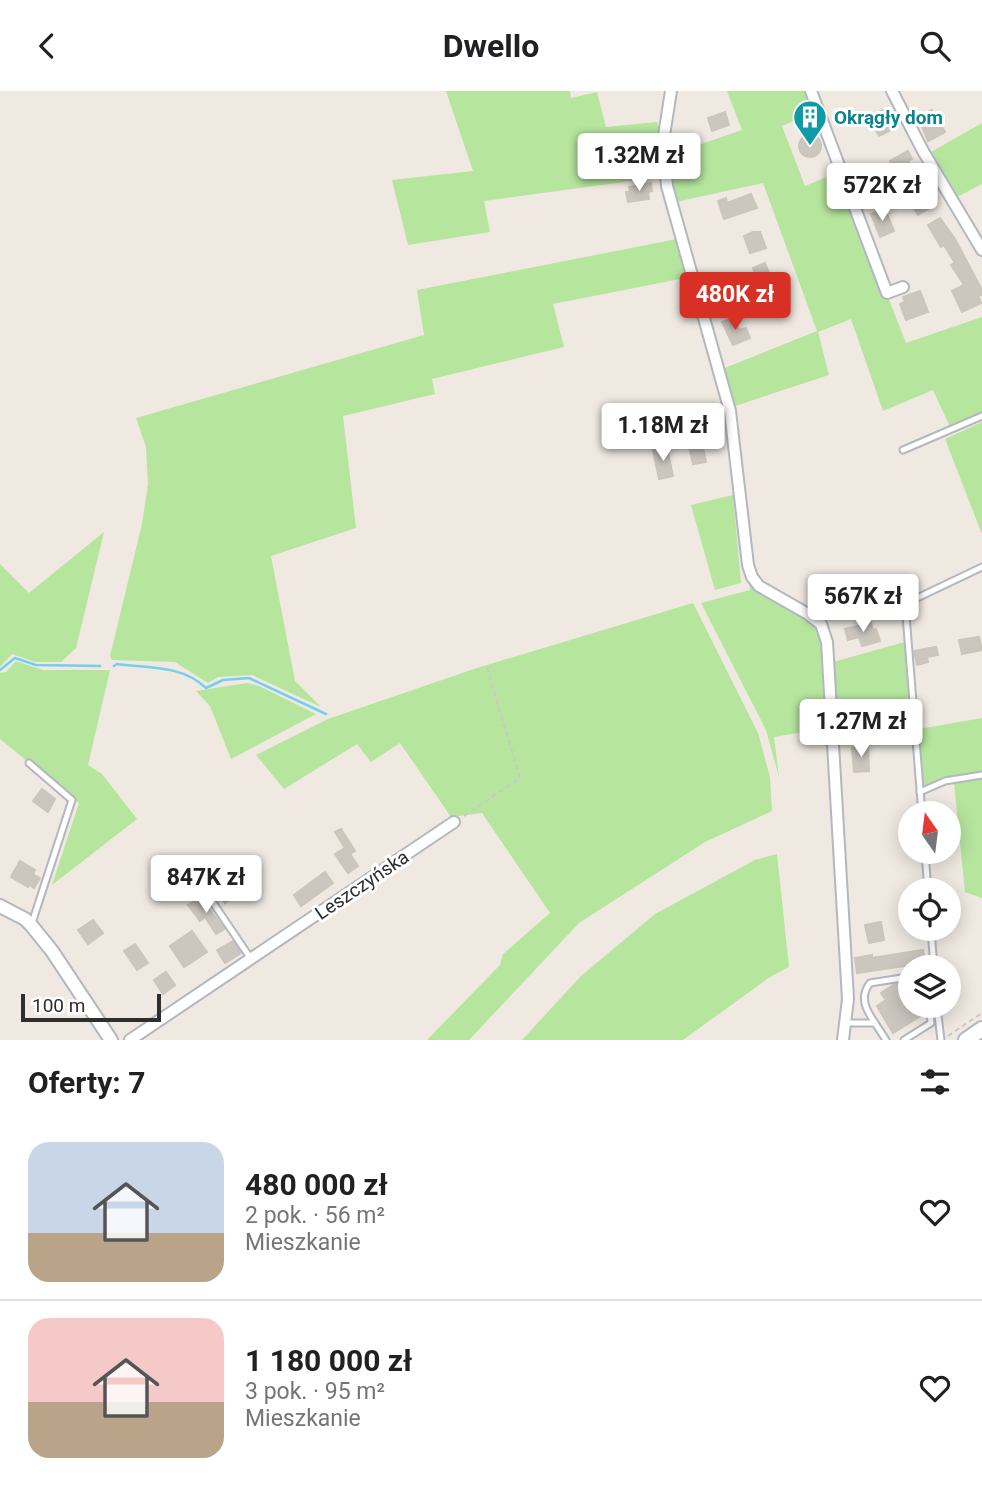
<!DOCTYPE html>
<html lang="pl">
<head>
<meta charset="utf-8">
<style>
  body { margin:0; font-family:Roboto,sans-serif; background:#f6f6f6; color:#202124; height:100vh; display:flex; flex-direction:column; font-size:26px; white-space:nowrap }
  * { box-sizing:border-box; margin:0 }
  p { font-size:23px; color:#757577 }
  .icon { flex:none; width:38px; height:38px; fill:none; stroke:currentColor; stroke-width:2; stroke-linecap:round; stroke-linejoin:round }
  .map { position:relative; height:949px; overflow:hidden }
  .side { display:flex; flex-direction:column; background:#fff; flex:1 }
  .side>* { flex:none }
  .needle { width:46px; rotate:346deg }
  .fabs { position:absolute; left:898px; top:710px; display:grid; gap:14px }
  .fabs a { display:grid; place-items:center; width:63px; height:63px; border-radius:50%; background:#fff; box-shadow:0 4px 18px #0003; font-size:35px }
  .scale { position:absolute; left:21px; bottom:18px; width:140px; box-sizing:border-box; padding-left:7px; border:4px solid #2e2e2e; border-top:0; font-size:19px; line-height:24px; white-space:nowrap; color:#2e2e2e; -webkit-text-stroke:5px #fff; paint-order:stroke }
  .price { position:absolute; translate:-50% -60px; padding:0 16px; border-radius:7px; background:#fff; color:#222; font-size:23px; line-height:46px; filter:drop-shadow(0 2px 4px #0008) }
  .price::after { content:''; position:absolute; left:50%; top:42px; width:21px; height:16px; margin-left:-10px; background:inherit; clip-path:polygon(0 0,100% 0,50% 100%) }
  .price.current { background:#d93025; color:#fff }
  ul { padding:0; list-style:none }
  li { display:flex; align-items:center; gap:21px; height:175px; padding:0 28px }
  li+li { border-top:2px solid #e0e0e0 }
  li span { display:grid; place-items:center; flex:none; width:196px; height:140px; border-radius:21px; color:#555 }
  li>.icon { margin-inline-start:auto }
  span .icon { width:84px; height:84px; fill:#fffc; stroke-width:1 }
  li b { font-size:30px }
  h2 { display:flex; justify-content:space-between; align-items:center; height:84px; padding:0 28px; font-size:30px }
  header { display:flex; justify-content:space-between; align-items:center; height:91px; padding:0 28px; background:#fff; font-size:32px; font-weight:700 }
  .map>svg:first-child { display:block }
  .green { fill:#b6e59e }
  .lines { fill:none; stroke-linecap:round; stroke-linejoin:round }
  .stream { stroke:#75cff0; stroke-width:2.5 }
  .building { fill:#cbc7bf; stroke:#cbc5ba; stroke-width:2 }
  .service-casing { stroke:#b4b7c1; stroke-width:9 }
  .minor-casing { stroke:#b4b7c1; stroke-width:14 }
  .tertiary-casing { stroke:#b4b7c1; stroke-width:16 }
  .secondary-casing { stroke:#b4b7c1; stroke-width:18 }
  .path { stroke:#c9c9c9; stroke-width:2; stroke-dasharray:5 3.5; stroke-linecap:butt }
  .service { stroke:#fff; stroke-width:5 }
  .minor { stroke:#fff; stroke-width:10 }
  .tertiary { stroke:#fff; stroke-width:12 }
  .secondary { stroke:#fff; stroke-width:14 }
  .labels { text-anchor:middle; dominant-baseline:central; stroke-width:6; stroke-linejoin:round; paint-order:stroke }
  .culture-label { font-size:19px; font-weight:bold; fill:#0d838f; stroke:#fff; text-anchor:start }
  .street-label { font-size:19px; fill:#2e2e2e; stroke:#fff }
</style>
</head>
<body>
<header><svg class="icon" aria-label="back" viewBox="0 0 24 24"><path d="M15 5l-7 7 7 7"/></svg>Dwello<svg class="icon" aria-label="search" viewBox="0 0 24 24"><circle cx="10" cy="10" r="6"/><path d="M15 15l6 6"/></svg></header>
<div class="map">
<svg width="982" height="949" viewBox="0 0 982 949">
  <rect width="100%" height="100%" fill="#efe9e1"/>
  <!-- green -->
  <g class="green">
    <polygon points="446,0 570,0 571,7 597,1 606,36 657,31 660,39 660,86 484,110 490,141 408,154 392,89 473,80"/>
    <polygon points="727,0 804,0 813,22 782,35 805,95 839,81 906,252 982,226 982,322 950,336 933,299 883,320 851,228 818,241 829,284 729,317 725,277 817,240 763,92 676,111 669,64 742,39"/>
    <polygon points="982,32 982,93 957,106 931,61"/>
    <polygon points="677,148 685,187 553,213 564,256 432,288 435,303 343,325 356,437 271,465 295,590 321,616 252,584 218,586 208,592 175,571 112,569 110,565 142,433 148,393 146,356 136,327 424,244 417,199"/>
    <polygon points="982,331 982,443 945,348"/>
    <polygon points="733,404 741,492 715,499 691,414"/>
    <polygon points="104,441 76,557 61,571 35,571 12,563 0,576 0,473 29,502"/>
    <polygon points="749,492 773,511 811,529 821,544 828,637 774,646 779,686 766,639 701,512 750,499"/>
    <polygon points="693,512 758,642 770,686 772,720 705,751 579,832 469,949 427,949 500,874 503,863 550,822 482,722 451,726 400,652 371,671 357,653 284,698 256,664 328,628 477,577"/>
    <polygon points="905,551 912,638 839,652 833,571"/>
    <polygon points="16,570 43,579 110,579 88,674 102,683 137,728 52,794 79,712 0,648 0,582 6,581"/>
    <polygon points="247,592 259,595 316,623 231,668 210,615 196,600"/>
    <polygon points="982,627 982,680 922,695 919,638"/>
    <polygon points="982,687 982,807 965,801 954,692"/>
    <polygon points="777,763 789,876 770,886 683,949 522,949 581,885 655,823 755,769"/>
  </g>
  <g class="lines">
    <!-- stream -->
    <g class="stream">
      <path d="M114,575L117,573C148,577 182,574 206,597L223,589L249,587L326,623"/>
      <polyline points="0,579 15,567 36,574 100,575"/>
    </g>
  </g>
  <!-- building -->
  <g class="building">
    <polygon points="883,19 893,38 879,45 869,26"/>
    <polygon points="932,19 945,41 928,50 918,26"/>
    <polygon points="725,21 729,34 712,40 708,27"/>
    <circle cx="810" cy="55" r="11"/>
    <polygon points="908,60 912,68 908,70 912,78 902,83 899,77 895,79 890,70"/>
    <polygon points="651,92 652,100 648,101 649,108 628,111 626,101 630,101 629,96"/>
    <polygon points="923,98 930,110 928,111 931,116 918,124 908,108"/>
    <polygon points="751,103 757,117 724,128 718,110 726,107 727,112"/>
    <polygon points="885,118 894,140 880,146 871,123"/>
    <polygon points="940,127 955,148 982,199 982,204 978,205 981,212 962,221 952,200 964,194 951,174 955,172 944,154 941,156 928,134"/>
    <polygon points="753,141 760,141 766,157 750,162 744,145"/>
    <polygon points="765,172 773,192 761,197 753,177"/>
    <polygon points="920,200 928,221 906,229 900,213 905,211 903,206"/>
    <polygon points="734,226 739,239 746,237 750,247 733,254 722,231"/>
    <polygon points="702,352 706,371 693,373 689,355"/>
    <polygon points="667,357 673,385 659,388 653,359"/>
    <polygon points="871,532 873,539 876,538 880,550 862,555 859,546 848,549 845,538"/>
    <polygon points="979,546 982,559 962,563 959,549"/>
    <polygon points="936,556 938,564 927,566 928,571 917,574 914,560"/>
    <polygon points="868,656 869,680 854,681 852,657"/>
    <polygon points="42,698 55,708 48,721 33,710"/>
    <polygon points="341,738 355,760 350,763 358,775 348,782 335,763 345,757 335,741"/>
    <polygon points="20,770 35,779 33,783 40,787 34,797 30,794 28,796 11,786"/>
    <polygon points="325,781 333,792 301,815 294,804"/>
    <polygon points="226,787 238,803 225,812 216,799 219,796 217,793"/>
    <polygon points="200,806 225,838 216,843 205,826 200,830 188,814"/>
    <polygon points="93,829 103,842 88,853 78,839"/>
    <polygon points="881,831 884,849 869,852 865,834"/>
    <polygon points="192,840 207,861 184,876 170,855"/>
    <polygon points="233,850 241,862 225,872 217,859"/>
    <polygon points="135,853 148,872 137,879 124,860"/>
    <polygon points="923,859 925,872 857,882 855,867 872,864 872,867"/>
    <polygon points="166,881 175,894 163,903 154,889"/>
    <polygon points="902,892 910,905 910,915 916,915 922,924 893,942 877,915 886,909 881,902 895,893"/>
  </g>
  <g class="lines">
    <!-- service casing -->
    <g class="service-casing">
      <g id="service">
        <polyline points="903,359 982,325"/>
        <polyline points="29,672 72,709 32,832"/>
        <polyline points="920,701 945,690 982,684"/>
        <polyline points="922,723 906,524 915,508 982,476"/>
        <polyline points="925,761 928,800"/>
        <polyline points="197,788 251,868"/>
        <polyline points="931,838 934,877"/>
        <polyline points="937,915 941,949"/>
        <polyline points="846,932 875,932 886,949"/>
        <path d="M875,932C866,919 859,906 870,892L908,886L910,889"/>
        <polyline points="904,949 931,932 930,922 926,915"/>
      </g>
    </g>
    <!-- minor casing -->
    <g class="minor-casing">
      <g id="minor">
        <polyline points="671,0 663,51 667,95 730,320 748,474 752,486 759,495 808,523 821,533 827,551 848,908 843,949"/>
        <polyline points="811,0 887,202 903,196"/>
        <polyline points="892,0 923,60 982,159"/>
        <polyline points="130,949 454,731"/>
      </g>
    </g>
    <!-- tertiary casing -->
    <g class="tertiary-casing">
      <polyline id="tertiary" points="0,815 25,828 31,834 52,860 111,949"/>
    </g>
    <!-- secondary casing -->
    <g class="secondary-casing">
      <polyline id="secondary" points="966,949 982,938"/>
    </g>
    <!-- path -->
    <g class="path">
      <polyline points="464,725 520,687 486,574"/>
      <polyline points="948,945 982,922"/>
    </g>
    <!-- service -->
    <use href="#service" class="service"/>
    <!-- minor -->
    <use href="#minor" class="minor"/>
    <!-- tertiary -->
    <use href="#tertiary" class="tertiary"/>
    <!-- secondary -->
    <use href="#secondary" class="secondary"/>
  </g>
  <!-- icons -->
  <defs>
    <g id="building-pin" transform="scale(1.75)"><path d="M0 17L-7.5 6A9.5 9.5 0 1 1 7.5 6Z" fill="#0f9aa8" stroke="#fff"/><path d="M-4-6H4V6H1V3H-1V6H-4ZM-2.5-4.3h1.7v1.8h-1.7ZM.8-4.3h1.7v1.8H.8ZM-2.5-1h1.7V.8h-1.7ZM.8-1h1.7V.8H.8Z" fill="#fff"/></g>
  </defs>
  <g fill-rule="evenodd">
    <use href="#building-pin" x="810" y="26"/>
  </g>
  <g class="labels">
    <!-- culture labels -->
    <g class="culture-label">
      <text x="834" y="26">Okrągły dom</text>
    </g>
    <!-- street labels -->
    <g class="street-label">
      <text transform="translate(362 794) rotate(-34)">Leszczyńska</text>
    </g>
  </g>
</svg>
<div class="fabs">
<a><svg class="needle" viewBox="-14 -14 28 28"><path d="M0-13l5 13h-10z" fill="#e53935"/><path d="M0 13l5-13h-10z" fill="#757577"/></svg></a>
<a><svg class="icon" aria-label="locate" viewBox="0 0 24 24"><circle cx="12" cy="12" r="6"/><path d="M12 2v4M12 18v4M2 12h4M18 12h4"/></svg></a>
<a><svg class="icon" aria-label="layers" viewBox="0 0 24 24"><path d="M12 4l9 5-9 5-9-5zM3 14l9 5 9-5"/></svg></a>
</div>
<div class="scale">100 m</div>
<b class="price" style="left:639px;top:102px">1.32M zł</b>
<b class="price" style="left:882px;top:132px">572K zł</b>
<b class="price current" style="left:735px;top:241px">480K zł</b>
<b class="price" style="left:663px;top:372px">1.18M zł</b>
<b class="price" style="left:863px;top:543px">567K zł</b>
<b class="price" style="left:861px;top:668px">1.27M zł</b>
<b class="price" style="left:206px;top:824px">847K zł</b>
</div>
<section class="side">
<h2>Oferty: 7<svg class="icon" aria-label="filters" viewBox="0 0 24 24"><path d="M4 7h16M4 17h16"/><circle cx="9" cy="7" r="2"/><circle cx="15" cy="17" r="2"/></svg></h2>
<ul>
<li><span style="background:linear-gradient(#c9d6e8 65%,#b9a48a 0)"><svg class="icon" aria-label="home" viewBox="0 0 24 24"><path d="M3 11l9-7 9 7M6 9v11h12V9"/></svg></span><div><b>480 000 zł</b><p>2 pok. · 56 m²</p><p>Mieszkanie</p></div><svg class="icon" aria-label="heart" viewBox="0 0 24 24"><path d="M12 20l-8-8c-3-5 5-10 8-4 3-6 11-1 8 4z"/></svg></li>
<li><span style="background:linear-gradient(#f6c9c9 60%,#b9a48a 0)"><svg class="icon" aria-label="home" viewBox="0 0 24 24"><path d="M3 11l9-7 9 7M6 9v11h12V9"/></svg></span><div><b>1 180 000 zł</b><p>3 pok. · 95 m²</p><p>Mieszkanie</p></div><svg class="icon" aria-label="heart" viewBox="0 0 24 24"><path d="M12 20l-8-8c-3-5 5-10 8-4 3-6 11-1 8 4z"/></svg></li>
</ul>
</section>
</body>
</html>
